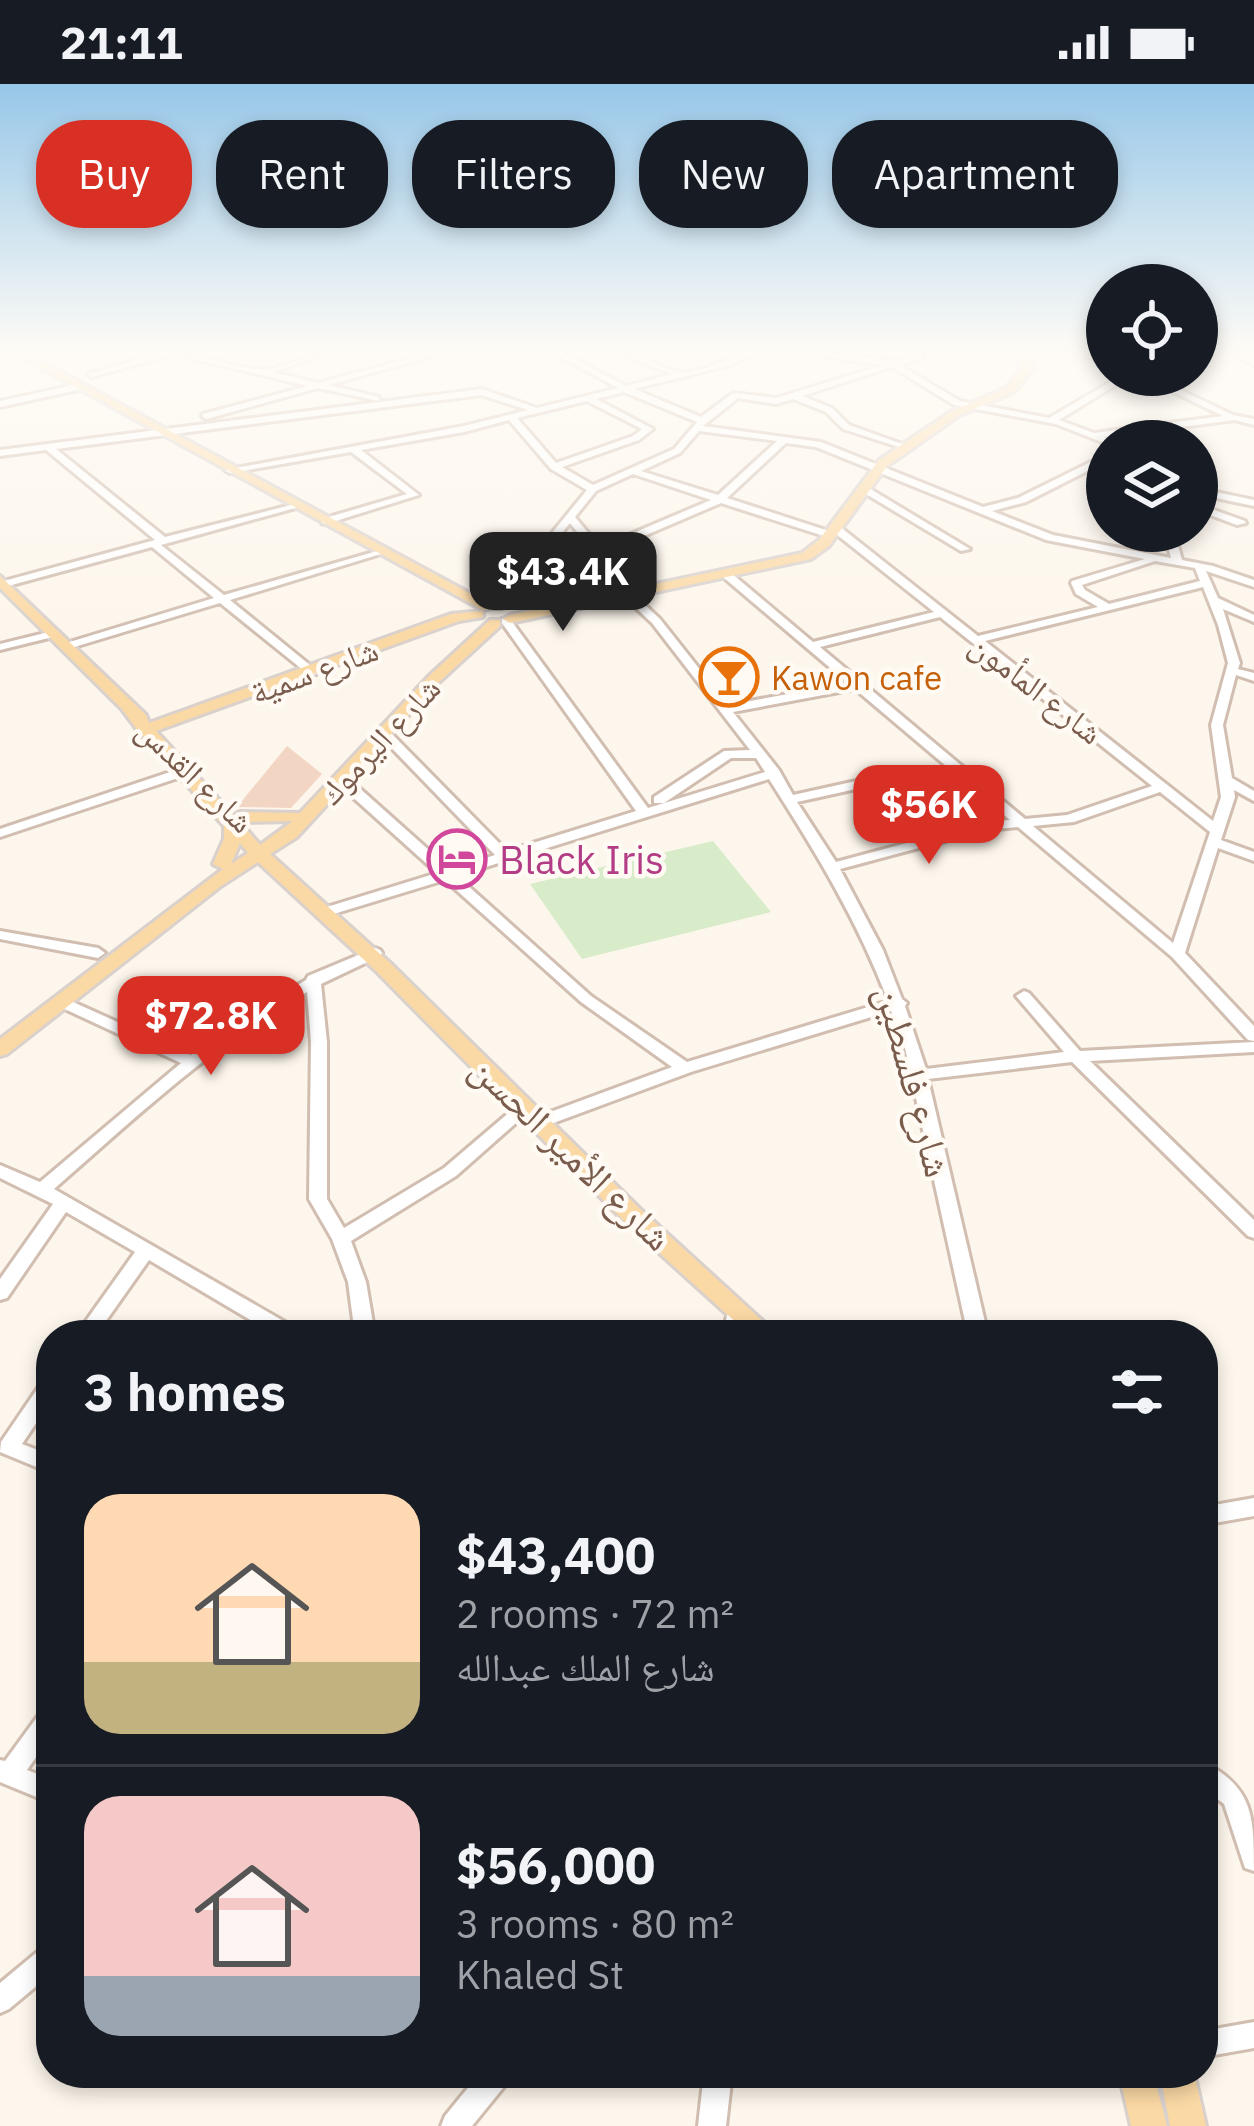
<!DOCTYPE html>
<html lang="en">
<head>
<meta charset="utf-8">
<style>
  body { margin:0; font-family:"IBM Plex Sans","Noto Naskh Arabic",sans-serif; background:#242831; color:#f1f3f6; height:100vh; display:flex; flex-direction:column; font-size:45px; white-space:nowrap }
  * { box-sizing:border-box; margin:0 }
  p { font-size:39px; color:#9ea1a6 }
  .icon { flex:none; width:66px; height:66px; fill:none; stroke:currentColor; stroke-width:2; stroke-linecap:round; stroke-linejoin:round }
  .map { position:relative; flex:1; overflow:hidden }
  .details { position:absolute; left:36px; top:1236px; width:1182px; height:768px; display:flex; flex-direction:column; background:#171b24; border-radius:48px; box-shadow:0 6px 18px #0003 }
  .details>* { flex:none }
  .top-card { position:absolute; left:36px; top:36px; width:1182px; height:108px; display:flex; gap:24px }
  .buttons { position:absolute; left:1086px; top:180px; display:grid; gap:24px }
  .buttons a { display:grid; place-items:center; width:132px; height:132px; border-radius:50%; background:#171b24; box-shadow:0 6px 18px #0003; font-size:60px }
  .price { position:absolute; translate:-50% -102px; padding:0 27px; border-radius:24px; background:#d93025; color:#fff; font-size:39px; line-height:78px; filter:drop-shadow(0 3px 6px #0008) }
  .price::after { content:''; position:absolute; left:50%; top:72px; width:36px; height:27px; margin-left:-18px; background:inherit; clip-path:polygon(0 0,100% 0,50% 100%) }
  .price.selected { background:#222; color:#fff }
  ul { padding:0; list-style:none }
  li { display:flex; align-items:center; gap:36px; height:300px; padding:0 48px }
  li+li { border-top:3px solid #363941 }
  li span { display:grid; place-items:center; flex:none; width:336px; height:240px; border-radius:36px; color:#555 }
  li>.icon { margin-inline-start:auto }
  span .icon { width:144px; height:144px; fill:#fffc; stroke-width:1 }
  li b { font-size:51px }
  h2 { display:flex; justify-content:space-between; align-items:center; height:144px; padding:0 48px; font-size:51px }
  .chip { padding:0 42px; border-radius:48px; background:#171b24; box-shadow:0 6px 18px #0003; font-size:42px; line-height:108px }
  .chip.selected { background:#d93025; color:#fff }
  .status { display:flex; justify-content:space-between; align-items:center; height:84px; padding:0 60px; background:#171b24; direction:ltr }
  .status svg { height:33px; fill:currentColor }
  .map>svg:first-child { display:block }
  .green { fill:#d8ecc9 }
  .building { fill:#f3d5c3 }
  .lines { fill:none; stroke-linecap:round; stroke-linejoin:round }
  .minor-casing { stroke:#d1beb0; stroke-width:6 }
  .major-casing { stroke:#dad1cd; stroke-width:6 }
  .minor { fill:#fff; fill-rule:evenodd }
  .major { fill:#fbd9a5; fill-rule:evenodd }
  .labels { text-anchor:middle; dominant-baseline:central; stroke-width:9; stroke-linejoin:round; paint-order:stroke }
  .far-street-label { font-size:33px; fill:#7a5c4d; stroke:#fffaf3 }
  .far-food-label { font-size:33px; fill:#c56008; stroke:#fffaf3; text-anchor:start }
  .hotel-label { font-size:39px; fill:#b23c85; stroke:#fffaf3; text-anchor:start }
  .street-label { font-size:39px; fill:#7a5c4d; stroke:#fffaf3 }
</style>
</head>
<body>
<div class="status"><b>21:11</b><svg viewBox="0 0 49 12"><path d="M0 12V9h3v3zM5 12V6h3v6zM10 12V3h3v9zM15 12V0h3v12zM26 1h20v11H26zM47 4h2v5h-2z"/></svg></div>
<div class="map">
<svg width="1254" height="2042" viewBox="0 0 1254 2042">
  <rect width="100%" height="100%" fill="#fdf6ec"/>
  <!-- green -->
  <polygon class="green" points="713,757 771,828 582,875 530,800"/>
  <!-- building -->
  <polygon class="building" points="287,662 322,690 291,724 237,723"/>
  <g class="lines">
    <!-- minor casing -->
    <g class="minor-casing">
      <g id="minor">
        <path d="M164,268C197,268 227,283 259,285C282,287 308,268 333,268L272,288L318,299L434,268H446L329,301L379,313V317L318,304L206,335L202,332L203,330L308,302L173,270L92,293L88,290Z"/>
        <path d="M552,268H561L626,302L672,290L616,268C640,268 661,287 682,288C708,289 732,268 758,268L731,281L634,305L701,333L733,309L776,314L883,281L792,268H813L894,277L922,270V274L900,281L960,317L1049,334L1122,291H1132L1059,336L1094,349L1223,332L1138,291H1149L1233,331L1254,335V341L1235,336L1104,353L1112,357H1107V360L1056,340L954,321L892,283L802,312L832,324L849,341L908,362V366L843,345L826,328L793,315L776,320L738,314L703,342L821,358L983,423L1018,414L1107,370V377L1026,418L992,427L1053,451L1171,474L1164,447H1174L1182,476L1213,482L1254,496V503L1206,487L1218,514L1254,531V538L1223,525L1240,579L1238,585L1254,589V597L1236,591L1223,641L1232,694L1254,707V717L1234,706L1235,713L1221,756L1254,768V777L1218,764L1185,869L1254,942V957L1248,956L1172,873L1018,743L986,746L840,785L883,866L902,915L907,919L905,922L926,985L1064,968L1016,912L1024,907L1029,909L1080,967L1254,958V968L1090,977L1254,1136V1154L1248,1152L1072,978L928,995L988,1251H968L905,964L891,927L691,988L540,1044L534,1042L532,1038L534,1034L672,983L581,918L445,796L327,832H317L315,829L317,826L437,789L337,699V693H347L450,785L495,771L380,652V646H388L507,767L636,727L502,539V535H510L648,724L765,688L756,674H731L664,719H654V713L724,667L750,666L652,539L621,510L619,500L570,439L502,524H494V520L587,406L551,385L509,336L464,348L361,366L419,411L326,440L322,439V435L407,410L351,368L230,389L225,386L464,342L528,326L481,311L56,365L165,453L299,419V423L161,461L224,511L384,465V469L230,516L316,586V590H308L220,519L71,564H63V560L214,514L152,463L8,502H0V498L155,456L46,366L0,372V366L482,305L537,324L618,304ZM624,308L697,338L674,365L593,401L562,383L639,356L653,345L596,315ZM587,317L642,345L633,352L556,379L517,334ZM699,347L777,357L718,411L641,387L680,369ZM786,359L816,363L1046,456L1145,475L1072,497L1071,499L1076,510L1098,523L978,552L839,442H831V446L934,528L813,558L731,489H723V493L848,599L728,621L660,535L630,507L637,506V502L628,498L604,469L721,419L827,453H835V449L727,414ZM633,390L711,416L600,463L575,433L596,407ZM1155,477L1195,484L1200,497L1109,520L1085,506L1082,501ZM1203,503L1218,541L1228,579L1211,641L1221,713L1213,737L985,557ZM940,533L1152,702L1067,731L1025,735L820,563ZM855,605L1010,736L985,738L836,778L797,718L897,696L903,692L897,688L793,711L779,686L733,628ZM769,695C815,767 858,837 888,917L687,978L591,912L457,792ZM1160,708L1210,748L1173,859L1033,742L1074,738Z"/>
        <polygon points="1069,268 1107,271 1107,277 1073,270"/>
        <polygon points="1227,268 1237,268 1254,275 1254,281"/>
        <polygon points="79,300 82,301 82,305 0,323 0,317"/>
        <polygon points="861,403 867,403 970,465 961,467 861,407"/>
        <polygon points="1197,404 1254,416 1254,422 1197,410"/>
        <polygon points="1197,420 1245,437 1246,439 1237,441 1197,426"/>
        <polygon points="53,547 59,550 57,552 0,566 0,560"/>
        <polygon points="182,684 188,688 187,691 0,753 0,745"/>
        <polygon points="0,847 98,864 105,869 98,874 0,855"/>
        <path d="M375,864L380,866L382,869L380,872L321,900L327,958V1115L344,1144L444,1084L519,1020L525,1018L533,1024L456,1092L351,1157L366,1198L375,1251H355L348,1198L332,1155L309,1115L311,958L307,908C213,960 134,1035 54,1105L299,1246L302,1251H276L149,1176L96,1251H76L135,1168L66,1128L7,1214L0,1216V1195L53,1120L0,1094V1081L40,1098L181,979L54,920L51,917L54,914H64L191,971L234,939L306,896L308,892Z"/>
        <polygon points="737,1219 744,1221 746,1226 742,1251 722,1251 730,1221"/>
        <polygon points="51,1293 51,1317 22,1360 51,1371 51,1389 0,1368 1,1358 44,1295"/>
        <polygon points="1254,1414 1254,1432 1203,1441 1203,1423"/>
        <polygon points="51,1622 51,1652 27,1686 51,1695 51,1719 0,1698 0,1676 5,1677 43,1625"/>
        <path d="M1203,1678C1254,1703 1254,1734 1254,1787L1245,1784L1224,1720L1203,1704Z"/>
        <polygon points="51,1860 51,1890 9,1925 0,1929 0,1899 42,1864"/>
        <polygon points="1254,1938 1254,1964 1203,1973 1203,1947"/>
        <polygon points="480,1989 511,1989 507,1999 472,2042 441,2042 445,2032"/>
        <polygon points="704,1989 732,1989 726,2042 698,2042"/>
      </g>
    </g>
    <!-- major casing -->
    <g class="major-casing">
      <g id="major">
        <polygon points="12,268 24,268 495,523 483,526"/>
        <polygon points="1015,268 1025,268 1033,285 1014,308 960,331 887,382 829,462 811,475 510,539 503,535 510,531 802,469 819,456 879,376 952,327 1006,304 1022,285"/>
        <path d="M0,492L146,631L149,639L451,530L483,527V533L459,537L156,647L233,731L240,728L300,729L429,592L490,536H500V542L439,598L297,753L270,770L389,878L640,1125L778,1251H750L624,1137L375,886L258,778L221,802L7,970L0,972V955L223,785L213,780L224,755V742L143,652L136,650V644L121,624L0,504ZM293,737L260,761L240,738ZM240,759L248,769L231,780Z"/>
        <polygon points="1119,1989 1153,1989 1167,2042 1131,2042"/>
        <polygon points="1160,1989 1194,1989 1206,2042 1170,2042"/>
      </g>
    </g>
    <!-- minor -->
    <use href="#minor" class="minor"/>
    <!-- major -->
    <use href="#major" class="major"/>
  </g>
  <!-- sky -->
  <linearGradient id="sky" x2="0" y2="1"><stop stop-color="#97c7e8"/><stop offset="0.48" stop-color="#fefbf6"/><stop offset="1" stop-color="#fefbf6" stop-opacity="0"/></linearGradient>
  <rect width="1254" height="553" fill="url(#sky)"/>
  <!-- icons -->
  <defs>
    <g id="bar-ring" transform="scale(3)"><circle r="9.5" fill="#fffaf3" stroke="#e8710a" stroke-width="1.5"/><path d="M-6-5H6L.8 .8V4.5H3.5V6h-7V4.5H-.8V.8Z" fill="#e8710a"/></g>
    <g id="hotel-ring" transform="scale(3)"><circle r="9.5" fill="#fffaf3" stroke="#d1479c" stroke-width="1.5"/><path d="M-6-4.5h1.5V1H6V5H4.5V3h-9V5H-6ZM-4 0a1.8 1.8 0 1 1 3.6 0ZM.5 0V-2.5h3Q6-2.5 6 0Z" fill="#d1479c"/></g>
  </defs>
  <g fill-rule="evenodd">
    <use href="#bar-ring" x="729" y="593"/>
    <use href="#hotel-ring" x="457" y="775"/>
  </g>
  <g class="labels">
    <!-- far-street labels -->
    <g class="far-street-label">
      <text transform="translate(314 586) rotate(-20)">شارع سمية</text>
      <text transform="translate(1037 604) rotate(38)">شارع المأمون</text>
      <text transform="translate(379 656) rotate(-47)">شارع اليرموك</text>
      <text transform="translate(196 691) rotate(44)">شارع القدس</text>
    </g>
    <!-- far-food labels -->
    <g class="far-food-label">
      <text x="771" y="593">Kawon cafe</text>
    </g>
    <!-- hotel labels -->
    <g class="hotel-label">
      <text x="499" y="775">Black Iris</text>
    </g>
    <!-- street labels -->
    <g class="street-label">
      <text transform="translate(915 997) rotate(75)">شارع فلسطين</text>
      <text transform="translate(572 1068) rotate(44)">شارع الأمير الحسن</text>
    </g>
  </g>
</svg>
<div class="buttons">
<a><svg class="icon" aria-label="locate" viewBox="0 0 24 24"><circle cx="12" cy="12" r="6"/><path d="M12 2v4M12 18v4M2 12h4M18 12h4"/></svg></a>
<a><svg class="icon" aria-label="layers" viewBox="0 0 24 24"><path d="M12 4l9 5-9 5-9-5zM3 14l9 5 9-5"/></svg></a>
</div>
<b class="price selected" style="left:563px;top:550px">$43.4K</b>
<b class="price" style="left:929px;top:783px">$56K</b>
<b class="price" style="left:211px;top:994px">$72.8K</b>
<div class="top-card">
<a class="chip selected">Buy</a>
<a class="chip">Rent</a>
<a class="chip">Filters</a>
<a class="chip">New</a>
<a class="chip">Apartment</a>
</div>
<section class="details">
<h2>3 homes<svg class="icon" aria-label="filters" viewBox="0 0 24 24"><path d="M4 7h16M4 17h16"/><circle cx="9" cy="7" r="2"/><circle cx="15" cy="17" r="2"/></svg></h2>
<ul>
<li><span style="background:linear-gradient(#ffd9b3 70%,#c2b280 0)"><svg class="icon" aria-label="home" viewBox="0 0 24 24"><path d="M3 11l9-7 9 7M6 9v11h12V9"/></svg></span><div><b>$43,400</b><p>2 rooms · 72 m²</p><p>شارع الملك عبدالله</p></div></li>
<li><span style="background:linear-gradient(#f6c9c9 75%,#9aa5b1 0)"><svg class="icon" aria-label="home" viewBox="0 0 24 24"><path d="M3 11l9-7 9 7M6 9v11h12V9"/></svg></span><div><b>$56,000</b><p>3 rooms · 80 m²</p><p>Khaled St</p></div></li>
</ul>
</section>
</div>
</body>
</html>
